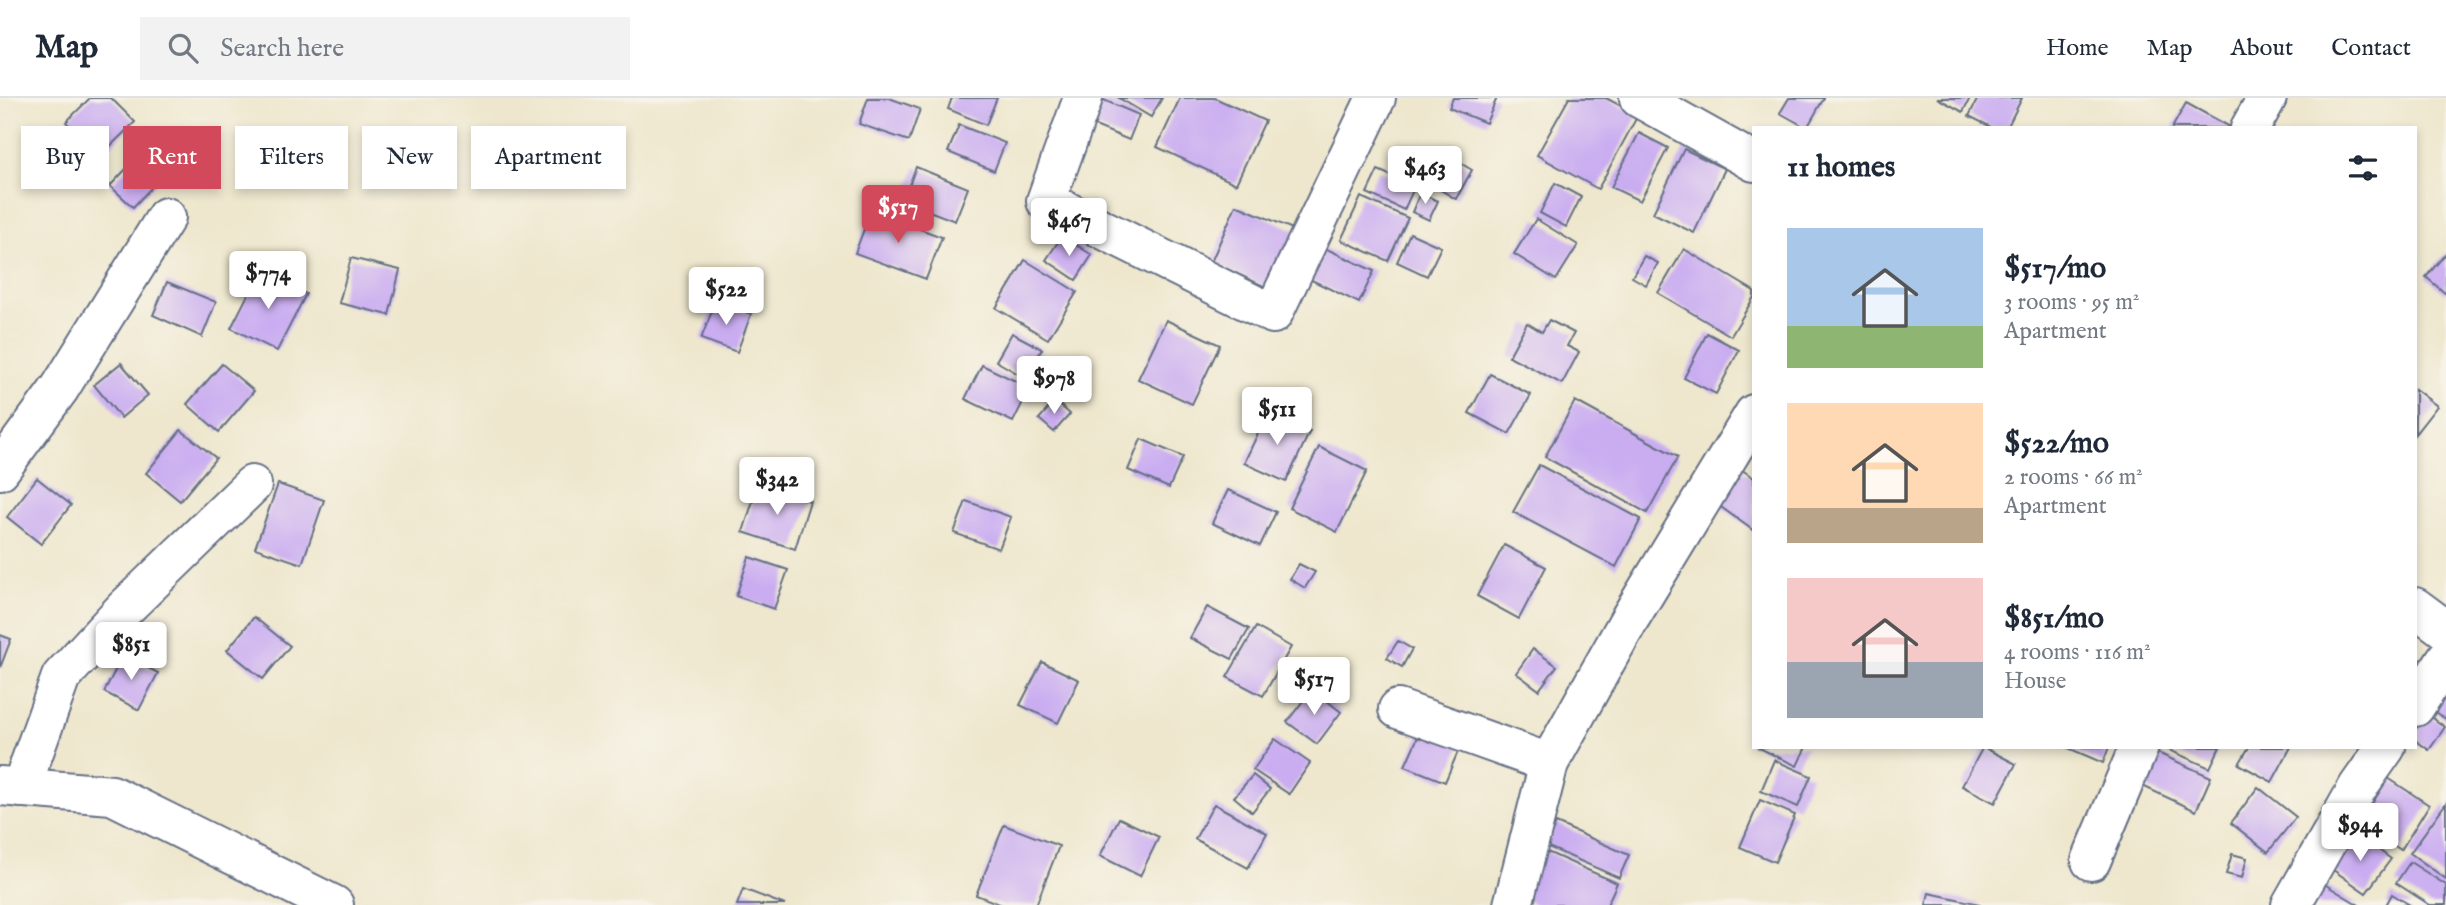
<!DOCTYPE html>
<html lang="en">
<head>
<meta charset="utf-8">
<style>
  body { margin:0; font-family:"IM FELL English",serif; background:#f2f2f3; color:#1f2937; height:100vh; display:flex; flex-direction:column; font-size:26px; white-space:nowrap }
  * { box-sizing:border-box; margin:0 }
  p { font-size:23px; color:#747a83 }
  .icon { flex:none; width:38px; height:38px; fill:none; stroke:currentColor; stroke-width:2; stroke-linecap:round; stroke-linejoin:round }
  .map { position:relative; flex:1; overflow:hidden }
  .sheet { position:absolute; left:1752px; top:28px; width:665px; height:623px; display:flex; flex-direction:column; background:#fff; border-radius:0px; box-shadow:0 4px 10px #0003 }
  .sheet>* { flex:none }
  .guide { position:absolute; left:21px; top:28px; width:665px; height:63px; display:flex; gap:14px }
  .price { position:absolute; translate:-50% -60px; padding:0 16px; border-radius:7px; background:#fff; color:#222; font-size:23px; line-height:46px; filter:drop-shadow(0 2px 4px #0008) }
  .price::after { content:''; position:absolute; left:50%; top:42px; width:21px; height:16px; margin-left:-10px; background:inherit; clip-path:polygon(0 0,100% 0,50% 100%) }
  .price.current { background:#d1495b; color:#fff }
  ul { padding:0; list-style:none }
  li { display:flex; align-items:center; gap:21px; height:175px; padding:0 35px }
  li span { display:grid; place-items:center; flex:none; width:196px; height:140px; border-radius:0px; color:#555 }
  li>.icon { margin-inline-start:auto }
  span .icon { width:84px; height:84px; fill:#fffc; stroke-width:1 }
  li b { font-size:30px }
  h2 { display:flex; justify-content:space-between; align-items:center; height:84px; padding:0 35px; font-size:30px }
  .tag { padding:0 24px; border-radius:0px; background:#fff; box-shadow:0 4px 10px #0003; font-size:24px; line-height:63px }
  .tag.current { background:#d1495b; color:#fff }
  header { display:flex; align-items:center; gap:42px; box-sizing:border-box; height:98px; padding:0 35px; background:#fff; border-bottom:2px solid #e0e1e3 }
  header strong { font-size:33px }
  nav { display:flex; gap:38px; margin-inline-start:auto; font-size:24px }
  .search { width:490px; height:63px; background:#f2f2f3; display:flex; align-items:center; gap:18px; box-sizing:border-box; padding:0 24px; border-radius:0px; color:#747a83; font-size:26px }
  .map>svg:first-child { display:block }
  .building { fill:#caadf1 }
  .lines { fill:none; stroke-linecap:round; stroke-linejoin:round }
  .minor-casing { stroke:#656f85; stroke-width:42 }
  .minor { stroke:#fff; stroke-width:38 }
</style>
</head>
<body>
<header>
<strong>Map</strong>
<div class="search"><svg class="icon" aria-label="search" viewBox="0 0 24 24"><circle cx="10" cy="10" r="6"/><path d="M15 15l6 6"/></svg>Search here</div>
<nav><a>Home</a><a>Map</a><a>About</a><a>Contact</a></nav>
</header>
<div class="map">
<svg width="2446" height="807" viewBox="0 0 2446 807">
  <rect width="100%" height="100%" fill="#f7f3e8"/>
  <filter id="ink" filterUnits="userSpaceOnUse"><feTurbulence type="fractalNoise" baseFrequency=".0143" numOctaves="2"/><feDisplacementMap in="SourceGraphic" scale="14" xChannelSelector="R" yChannelSelector="G"/><feConvolveMatrix kernelMatrix="1 2 1 2 8 2 1 2 1" color-interpolation-filters="sRGB"/></filter>
  <filter id="wash" filterUnits="userSpaceOnUse"><feTurbulence type="fractalNoise" baseFrequency=".00686" numOctaves="4" result="noise"/><feDisplacementMap in="SourceGraphic" scale="28" xChannelSelector="R" yChannelSelector="G"/><feGaussianBlur stdDeviation="1.57" result="paint"/><feColorMatrix in="noise" values="0 0 0 0 0 0 0 0 0 0 0 0 0 0 0 0 0 1.4 0 .05"/><feComposite in="paint" operator="in"/></filter>
  <g filter="url(#wash)">
    <rect width="100%" height="100%" fill="#eee7cd"/>
    <g id="blocks">
      <!-- building -->
      <g class="building">
        <polygon points="90,0 111,0 135,24 100,58 66,24"/>
        <polygon points="868,0 889,0 920,11 909,43 859,26"/>
        <polygon points="952,0 997,0 986,27 948,11"/>
        <polygon points="1099,0 1139,17 1129,42 1083,23"/>
        <polygon points="1119,0 1162,0 1151,19"/>
        <polygon points="1180,0 1215,0 1265,23 1236,86 1157,49"/>
        <polygon points="1453,0 1497,0 1486,25 1449,10"/>
        <polygon points="1569,0 1606,0 1638,17 1598,91 1537,57"/>
        <polygon points="1789,0 1824,0 1807,30 1780,15"/>
        <polygon points="1937,0 1970,0 1963,14"/>
        <polygon points="1978,0 2022,0 2007,30 1993,30 1969,18"/>
        <polygon points="2186,5 2232,30 2172,30"/>
        <polygon points="959,27 1005,45 994,73 948,54"/>
        <polygon points="1639,35 1668,50 1640,103 1611,89"/>
        <polygon points="146,50 169,71 133,109 110,88"/>
        <polygon points="1684,51 1725,71 1694,135 1653,115"/>
        <polygon points="1445,56 1472,72 1456,101 1429,85"/>
        <polygon points="916,69 968,90 955,123 903,103"/>
        <polygon points="1378,72 1415,88 1404,112 1367,95"/>
        <polygon points="1555,85 1581,99 1566,129 1540,115"/>
        <polygon points="1420,95 1438,103 1429,122 1412,114"/>
        <polygon points="1361,99 1408,120 1388,163 1341,142"/>
        <polygon points="1236,107 1295,132 1270,191 1211,164"/>
        <polygon points="871,113 942,139 926,181 855,155"/>
        <polygon points="1536,121 1578,147 1556,182 1514,156"/>
        <polygon points="1410,135 1441,149 1427,178 1397,164"/>
        <polygon points="1062,138 1092,157 1076,182 1046,162"/>
        <polygon points="1316,146 1374,173 1359,205 1301,177"/>
        <polygon points="1684,151 1754,193 1754,199 1731,238 1658,195"/>
        <polygon points="2446,155 2446,196 2426,179"/>
        <polygon points="1644,158 1658,165 1646,187 1632,179"/>
        <polygon points="351,160 400,172 389,217 339,205"/>
        <polygon points="1025,162 1077,194 1048,241 996,210"/>
        <polygon points="260,173 306,196 277,253 231,230"/>
        <polygon points="167,184 216,204 202,239 153,217"/>
        <polygon points="716,203 751,216 737,254 701,241"/>
        <polygon points="1166,222 1220,247 1192,306 1138,281"/>
        <polygon points="1549,222 1574,235 1567,248 1579,254 1562,286 1509,258 1527,225 1542,234"/>
        <polygon points="1012,235 1042,251 1025,280 996,263"/>
        <polygon points="1707,235 1739,252 1716,296 1684,280"/>
        <polygon points="121,265 148,297 121,320 94,287"/>
        <polygon points="222,266 254,293 219,334 187,306"/>
        <polygon points="982,267 1030,290 1013,324 965,301"/>
        <polygon points="1490,276 1531,297 1509,336 1469,315"/>
        <polygon points="2415,291 2437,308 2415,336"/>
        <polygon points="1055,303 1070,316 1054,334 1039,321"/>
        <polygon points="1575,303 1678,359 1647,415 1545,359"/>
        <polygon points="1268,314 1310,333 1286,384 1244,365"/>
        <polygon points="181,332 216,360 180,403 146,375"/>
        <polygon points="1141,341 1183,359 1169,390 1128,372"/>
        <polygon points="1319,349 1367,373 1337,434 1289,410"/>
        <polygon points="1539,367 1641,421 1616,469 1513,414"/>
        <polygon points="1739,370 1754,380 1754,433 1714,404"/>
        <polygon points="37,380 71,407 41,446 7,419"/>
        <polygon points="278,386 324,402 302,466 255,450"/>
        <polygon points="758,387 810,403 795,451 743,434"/>
        <polygon points="1228,392 1276,414 1260,448 1212,425"/>
        <polygon points="966,403 1011,419 999,451 954,435"/>
        <polygon points="1504,447 1546,469 1519,521 1477,498"/>
        <polygon points="749,459 788,472 774,511 736,498"/>
        <polygon points="1299,466 1315,474 1305,490 1290,481"/>
        <polygon points="1207,509 1249,531 1232,561 1190,540"/>
        <polygon points="254,519 290,548 263,581 227,552"/>
        <polygon points="1256,529 1291,549 1263,598 1227,579"/>
        <polygon points="0,537 11,541 0,570"/>
        <polygon points="1398,543 1412,551 1402,569 1387,560"/>
        <polygon points="1533,551 1557,568 1539,592 1516,575"/>
        <polygon points="123,557 158,575 139,612 104,594"/>
        <polygon points="1042,564 1079,582 1058,625 1020,607"/>
        <polygon points="2446,576 2446,621 2425,608"/>
        <polygon points="1312,591 1341,614 1317,646 1287,624"/>
        <polygon points="2427,616 2445,629 2429,652 2415,642 2415,632"/>
        <polygon points="1421,632 1460,649 1445,684 1405,668"/>
        <polygon points="1275,641 1310,665 1289,696 1253,672"/>
        <polygon points="1757,649 1806,649 1797,668"/>
        <polygon points="1983,649 2016,666 1995,705 1962,688"/>
        <polygon points="2066,649 2109,649 2103,665"/>
        <polygon points="2162,649 2220,649 2210,670"/>
        <polygon points="2249,649 2291,649 2272,684 2239,666"/>
        <polygon points="2151,652 2211,679 2196,713 2136,685"/>
        <polygon points="1774,662 1811,678 1798,709 1761,693"/>
        <polygon points="1253,677 1270,691 1252,714 1234,699"/>
        <polygon points="2388,680 2429,707 2401,752 2360,725"/>
        <polygon points="2258,689 2296,719 2268,754 2231,725"/>
        <polygon points="1760,702 1795,717 1775,764 1740,749"/>
        <polygon points="2446,705 2446,781 2410,755"/>
        <polygon points="1214,706 1267,735 1248,770 1195,741"/>
        <polygon points="1119,720 1159,739 1140,778 1100,758"/>
        <polygon points="1556,725 1629,757 1619,780 1546,748"/>
        <polygon points="1004,727 1059,748 1036,807 1002,807 976,797"/>
        <polygon points="2354,734 2391,761 2366,795 2329,769"/>
        <polygon points="1545,753 1617,785 1607,807 1537,807 1523,801"/>
        <polygon points="2232,756 2247,760 2242,780 2226,776"/>
        <polygon points="2410,764 2446,787 2446,807 2430,807 2396,785"/>
        <polygon points="2316,781 2359,807 2300,807"/>
        <polygon points="743,791 785,807 737,807"/>
        <polygon points="1929,795 1980,806 1980,807 1926,807"/>
        <polygon points="2392,796 2410,807 2386,807"/>
      </g>
    </g>
  </g>
  <g filter="url(#ink)">
    <use href="#blocks" fill-opacity="0" stroke="#656f85" stroke-width="2"/>
    <g class="lines">
      <!-- minor casing -->
      <g class="minor-casing">
        <g id="minor">
          <polyline points="1083,0 1046,103 1273,216 1376,0"/>
          <polyline points="1639,0 1754,64"/>
          <polyline points="2250,30 2267,0"/>
          <polyline points="0,372 60,290 166,119"/>
          <polyline points="2415,509 2446,532"/>
          <polyline points="2415,609 2446,561"/>
          <polyline points="1398,611 1549,665"/>
          <polyline points="0,688 112,697 334,807"/>
          <polyline points="21,690 61,579 124,511 252,387"/>
          <polyline points="2091,763 2139,649"/>
          <polyline points="1513,807 1549,665 1630,520 1754,316"/>
          <polyline points="2291,807 2358,689 2386,649"/>
        </g>
      </g>
      <!-- minor -->
      <use href="#minor" class="minor"/>
    </g>
  </g>
</svg>
<b class="price" style="left:1425px;top:108px">$463</b>
<b class="price current" style="left:898px;top:147px">$517</b>
<b class="price" style="left:1069px;top:160px">$467</b>
<b class="price" style="left:268px;top:213px">$774</b>
<b class="price" style="left:726px;top:229px">$522</b>
<b class="price" style="left:1054px;top:318px">$978</b>
<b class="price" style="left:1277px;top:349px">$511</b>
<b class="price" style="left:777px;top:419px">$342</b>
<b class="price" style="left:131px;top:584px">$851</b>
<b class="price" style="left:1314px;top:619px">$517</b>
<b class="price" style="left:2360px;top:765px">$944</b>
<div class="guide">
<a class="tag">Buy</a>
<a class="tag current">Rent</a>
<a class="tag">Filters</a>
<a class="tag">New</a>
<a class="tag">Apartment</a>
</div>
<section class="sheet">
<h2>11 homes<svg class="icon" aria-label="filters" viewBox="0 0 24 24"><path d="M4 7h16M4 17h16"/><circle cx="9" cy="7" r="2"/><circle cx="15" cy="17" r="2"/></svg></h2>
<ul>
<li><span style="background:linear-gradient(#a9c7e8 70%,#8fb573 0)"><svg class="icon" aria-label="home" viewBox="0 0 24 24"><path d="M3 11l9-7 9 7M6 9v11h12V9"/></svg></span><div><b>$517/mo</b><p>3 rooms · 95 m²</p><p>Apartment</p></div></li>
<li><span style="background:linear-gradient(#ffd9b3 75%,#b9a48a 0)"><svg class="icon" aria-label="home" viewBox="0 0 24 24"><path d="M3 11l9-7 9 7M6 9v11h12V9"/></svg></span><div><b>$522/mo</b><p>2 rooms · 66 m²</p><p>Apartment</p></div></li>
<li><span style="background:linear-gradient(#f6c9c9 60%,#9aa5b1 0)"><svg class="icon" aria-label="home" viewBox="0 0 24 24"><path d="M3 11l9-7 9 7M6 9v11h12V9"/></svg></span><div><b>$851/mo</b><p>4 rooms · 116 m²</p><p>House</p></div></li>
</ul>
</section>
</div>
</body>
</html>
